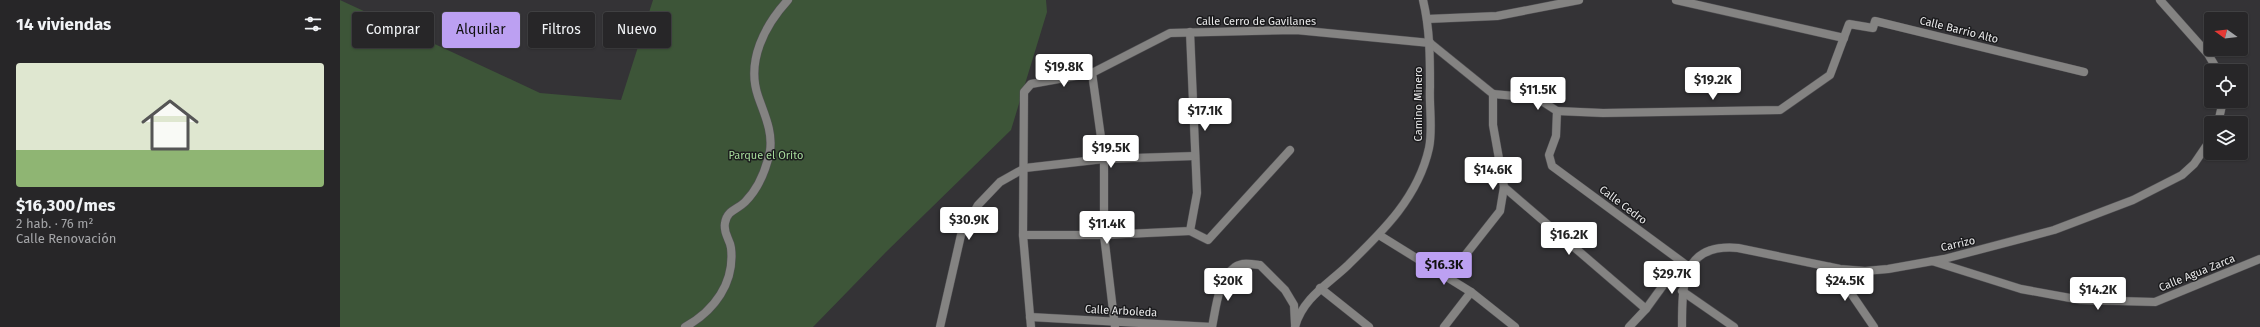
<!DOCTYPE html>
<html lang="es">
<head>
<meta charset="utf-8">
<style>
  body { margin:0; font-family:"Fira Sans",sans-serif; background:#333234; color:#f1f3f6; height:100vh; display:flex; flex-direction:column; font-size:15px; white-space:nowrap }
  * { box-sizing:border-box; margin:0 }
  p { font-size:13px; color:#a4a5a8 }
  .icon { flex:none; width:22px; height:22px; fill:none; stroke:currentColor; stroke-width:2; stroke-linecap:round; stroke-linejoin:round }
  .map { position:relative; flex:1; overflow:hidden }
  .drawer { display:flex; flex-direction:column; background:#272628; width:340px }
  .drawer>* { flex:none }
  .hud { position:absolute; left:12px; top:12px; width:380px; height:36px; display:flex; gap:8px }
  .needle { width:26px; rotate:285deg }
  .controls { position:absolute; left:1864px; top:12px; display:grid; gap:8px }
  .controls a { display:grid; place-items:center; width:44px; height:44px; border-radius:4px; background:#272628; box-shadow:0 1px 3px #0004,0 0 0 1px #434345; font-size:20px }
  .price { position:absolute; translate:-50% -34px; padding:0 9px; border-radius:4px; background:#fff; color:#222; font-size:13px; line-height:26px; filter:drop-shadow(0 1px 2px #0008) }
  .price::after { content:''; position:absolute; left:50%; top:24px; width:12px; height:9px; margin-left:-6px; background:inherit; clip-path:polygon(0 0,100% 0,50% 100%) }
  .price.active { background:#bca0f2; color:#111 }
  ul { padding:0; list-style:none }
  li { display:grid; align-content:center; gap:8px; height:212px; padding:0 16px }
  li+li { border-top:1px solid #434345 }
  li span { display:grid; place-items:center; height:124px; border-radius:4px; color:#555 }
  li>.icon { margin-inline-start:auto }
  span .icon { width:72px; height:72px; fill:#fffc; stroke-width:1 }
  li b { font-size:17px }
  h2 { display:flex; justify-content:space-between; align-items:center; height:48px; padding:0 16px; font-size:17px }
  .tag { padding:0 14px; border-radius:4px; background:#272628; box-shadow:0 1px 3px #0004,0 0 0 1px #434345; font-size:14px; line-height:36px }
  .tag.active { background:#bca0f2; color:#111 }
  main { display:flex; flex:1; min-height:0 }
  .map>svg:first-child { display:block }
  .green { fill:#3d5538 }
  .lines { fill:none; stroke-linecap:round; stroke-linejoin:round }
  .pedestrian-casing { stroke:#515053; stroke-width:9 }
  .minor-casing { stroke:#515053; stroke-width:9 }
  .tertiary-casing { stroke:#515053; stroke-width:9 }
  .pedestrian { stroke:#848382; stroke-width:8 }
  .minor { stroke:#848382; stroke-width:8 }
  .tertiary { stroke:#848382; stroke-width:8 }
  .labels { text-anchor:middle; dominant-baseline:central; stroke-width:3; stroke-linejoin:round; paint-order:stroke }
  .street-label { font-size:11px; fill:#e8e8e9; stroke:#1b1b1d }
  .park-label { font-size:11px; fill:#a6db9b; stroke:#1b1b1d }
</style>
</head>
<body>
<main>
<section class="drawer">
<h2>14 viviendas<svg class="icon" aria-label="filters" viewBox="0 0 24 24"><path d="M4 7h16M4 17h16"/><circle cx="9" cy="7" r="2"/><circle cx="15" cy="17" r="2"/></svg></h2>
<ul>
<li><span style="background:linear-gradient(#dfe7d0 70%,#8fb573 0)"><svg class="icon" aria-label="home" viewBox="0 0 24 24"><path d="M3 11l9-7 9 7M6 9v11h12V9"/></svg></span><div><b>$16,300/mes</b><p>2 hab. · 76 m²</p><p>Calle Renovación</p></div></li>
</ul>
</section>
<div class="map">
<svg width="1920" height="327" viewBox="0 0 1920 327">
  <rect width="100%" height="100%" fill="#343336"/>
  <!-- green -->
  <polygon class="green" points="0,0 200,93 281,100 313,0 706,0 707,12 671,130 546,252 473,327 0,327"/>
  <g class="lines">
    <!-- pedestrian casing -->
    <g class="pedestrian-casing">
      <polyline id="pedestrian" points="850,231 868,240 950,150"/>
    </g>
    <!-- minor casing -->
    <g class="minor-casing">
      <g id="minor">
        <polyline points="1336,0 1504,38"/>
        <polyline points="1087,19 1157,16 1239,0"/>
        <polyline points="1090,43 1153,94"/>
        <polyline points="752,73 764,159 764,235 775,327"/>
        <polyline points="1153,94 1197,98 1217,111 1216,136 1209,155 1212,166 1349,267"/>
        <polyline points="1217,111 1263,113 1440,110 1490,75 1509,24 1533,28 1535,21 1744,72"/>
        <polyline points="1164,187 1306,309"/>
        <polyline points="683,235 764,235 850,231 857,193 850,32"/>
        <polyline points="1039,235 1131,292 1175,327"/>
        <polyline points="1592,261 1681,289 1741,300 1815,302 1920,259"/>
        <polyline points="1490,267 1506,286 1534,327"/>
        <polyline points="1108,277 1160,211 1164,187 1153,125 1153,94"/>
        <polyline points="980,288 1029,327"/>
        <polyline points="1342,291 1394,327"/>
        <polyline points="690,317 872,327"/>
        <path d="M345,327C374,311 395,283 391,248C390,239 383,234 385,223C387,210 397,210 405,202C418,189 426,170 430,151C433,131 424,114 418,96C406,61 425,25 448,0"/>
        <polyline points="600,327 621,235 638,205 660,182 685,168 764,159 855,156"/>
        <polyline points="691,327 683,235 684,92 691,84 752,73 830,33 956,30 1090,43"/>
        <path d="M872,327C876,308 878,279 895,267C902,262 912,264 920,265L945,290L954,305L955,324"/>
        <path d="M955,327C962,299 988,284 1007,266C1042,232 1078,198 1089,148C1093,130 1089,106 1090,87C1090,58 1090,29 1083,0"/>
        <polyline points="1104,327 1131,292"/>
        <polyline points="1289,327 1306,309 1340,262"/>
      </g>
    </g>
    <!-- tertiary casing -->
    <g class="tertiary-casing">
      <g id="tertiary">
        <polyline points="1820,0 1868,54 1878,71"/>
        <polyline points="1878,123 1883,101"/>
        <path d="M1342,327C1342,284 1342,243 1398,248L1500,269L1525,271L1548,269L1604,259L1714,230L1793,200L1842,175L1854,164L1871,139"/>
      </g>
    </g>
    <!-- pedestrian -->
    <use href="#pedestrian" class="pedestrian"/>
    <!-- minor -->
    <use href="#minor" class="minor"/>
    <!-- tertiary -->
    <use href="#tertiary" class="tertiary"/>
  </g>
  <g class="labels">
    <!-- street labels -->
    <g class="street-label">
      <text x="916" y="21">Calle Cerro de Gavilanes</text>
      <text transform="translate(1619 30) rotate(14)">Calle Barrio Alto</text>
      <text transform="translate(1078 104) rotate(-90)">Camino Minero</text>
      <text transform="translate(1283 205) rotate(37)">Calle Cedro</text>
      <text transform="translate(1618 244) rotate(-13)">Carrizo</text>
      <text transform="translate(1857 273) rotate(-22)">Calle Agua Zarca</text>
      <text transform="translate(781 311) rotate(3)">Calle Arboleda</text>
    </g>
    <!-- park labels -->
    <g class="park-label">
      <text x="426" y="155">Parque el Orito</text>
    </g>
  </g>
</svg>
<div class="controls">
<a><svg class="needle" viewBox="-14 -14 28 28"><path d="M0-13l5 13h-10z" fill="#e53935"/><path d="M0 13l5-13h-10z" fill="#a4a5a8"/></svg></a>
<a><svg class="icon" aria-label="locate" viewBox="0 0 24 24"><circle cx="12" cy="12" r="6"/><path d="M12 2v4M12 18v4M2 12h4M18 12h4"/></svg></a>
<a><svg class="icon" aria-label="layers" viewBox="0 0 24 24"><path d="M12 4l9 5-9 5-9-5zM3 14l9 5 9-5"/></svg></a>
</div>
<b class="price" style="left:724px;top:88px">$19.8K</b>
<b class="price" style="left:1373px;top:101px">$19.2K</b>
<b class="price" style="left:1198px;top:111px">$11.5K</b>
<b class="price" style="left:865px;top:132px">$17.1K</b>
<b class="price" style="left:771px;top:169px">$19.5K</b>
<b class="price" style="left:1153px;top:191px">$14.6K</b>
<b class="price" style="left:629px;top:241px">$30.9K</b>
<b class="price" style="left:767px;top:245px">$11.4K</b>
<b class="price" style="left:1229px;top:256px">$16.2K</b>
<b class="price active" style="left:1104px;top:286px">$16.3K</b>
<b class="price" style="left:1332px;top:295px">$29.7K</b>
<b class="price" style="left:888px;top:302px">$20K</b>
<b class="price" style="left:1505px;top:302px">$24.5K</b>
<b class="price" style="left:1758px;top:311px">$14.2K</b>
<div class="hud">
<a class="tag">Comprar</a>
<a class="tag active">Alquilar</a>
<a class="tag">Filtros</a>
<a class="tag">Nuevo</a>
</div>
</div>
</main>
</body>
</html>
